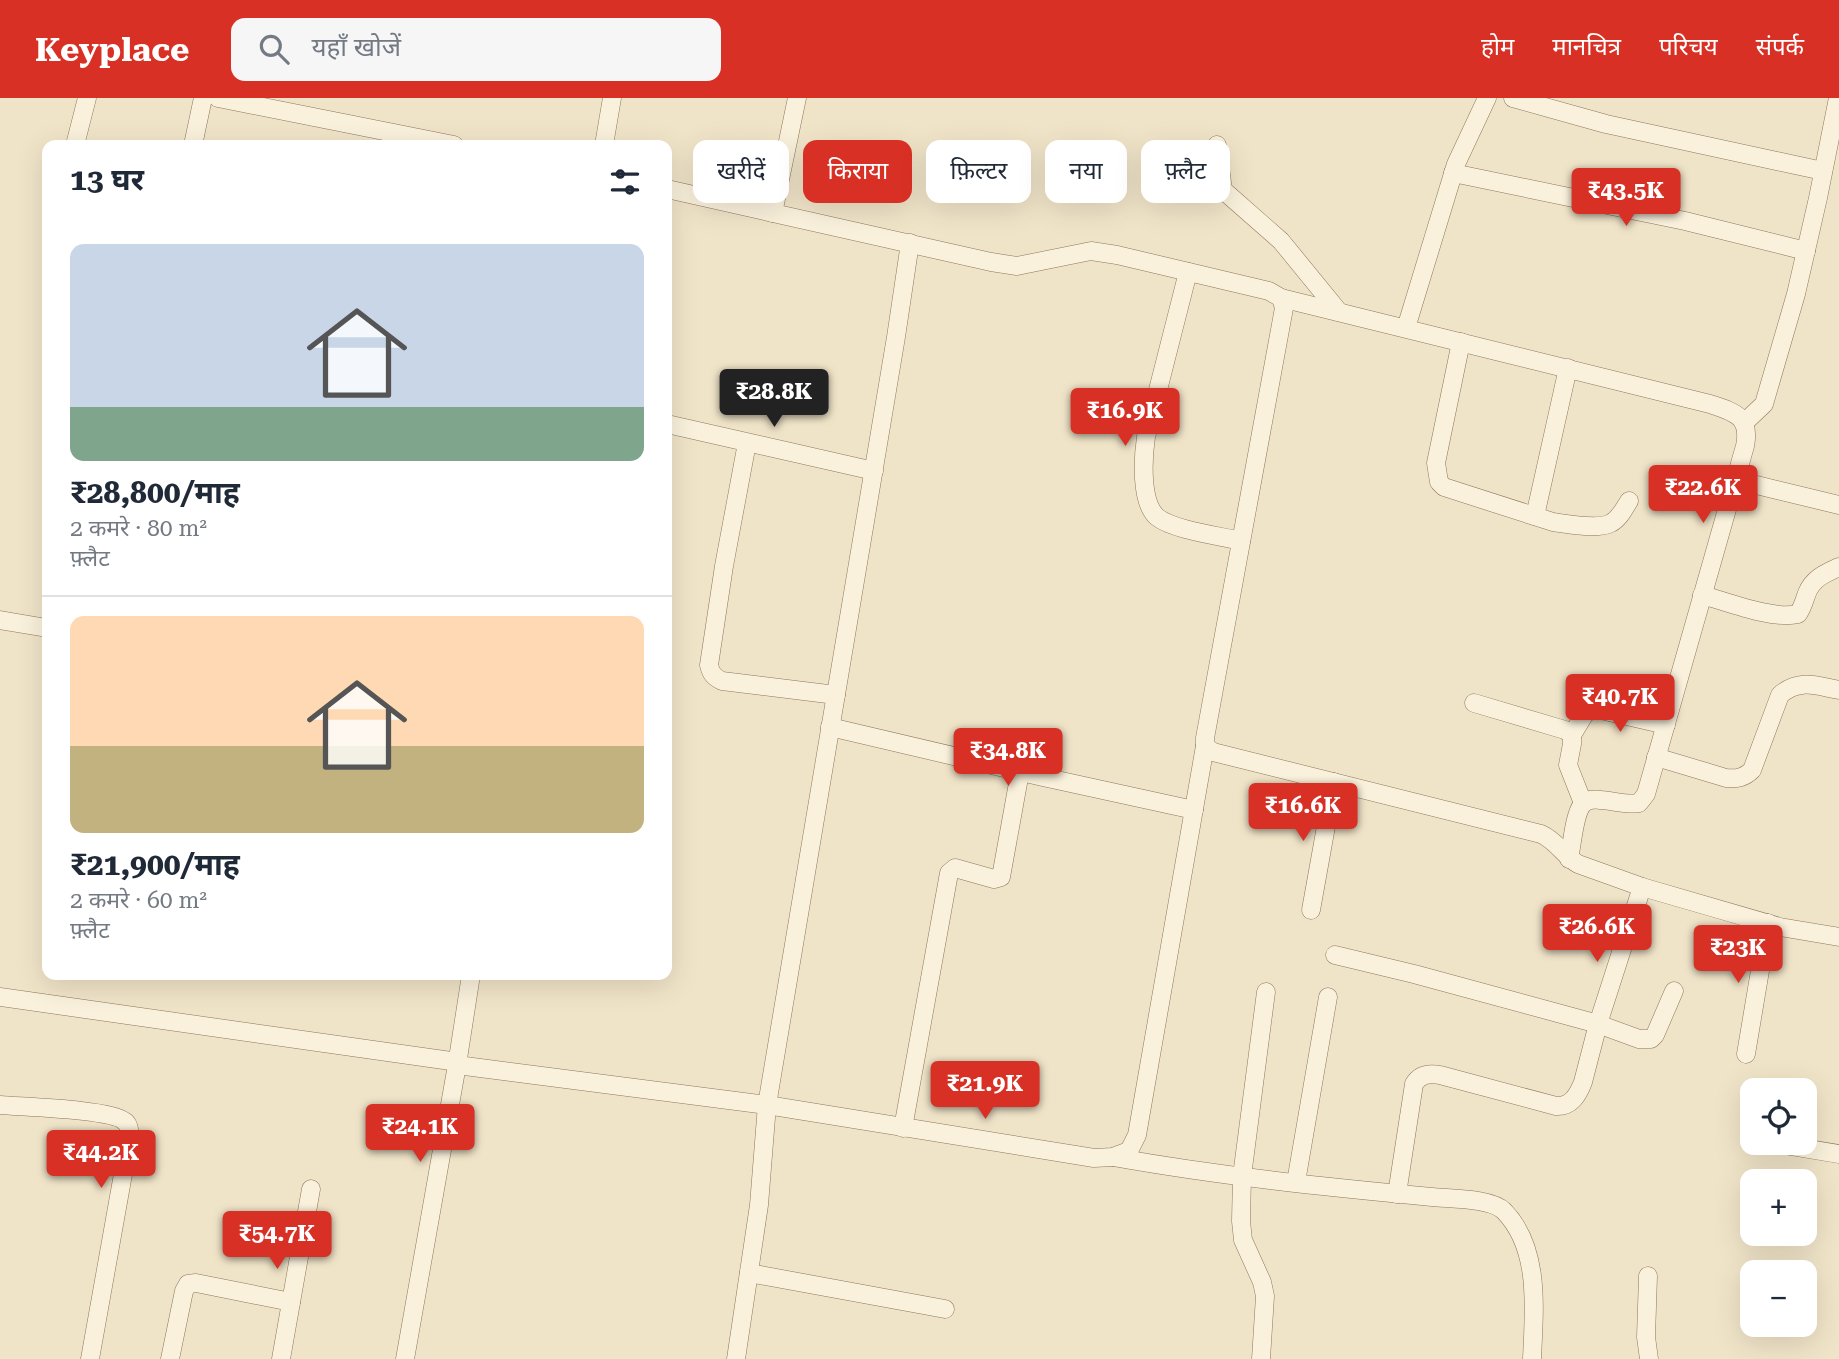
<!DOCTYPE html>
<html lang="hi">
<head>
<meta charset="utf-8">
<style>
  body { margin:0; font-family:"Roboto Serif","Noto Sans Devanagari",serif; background:#f6f6f7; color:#1f2937; height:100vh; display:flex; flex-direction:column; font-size:26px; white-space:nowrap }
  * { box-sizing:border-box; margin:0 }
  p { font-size:23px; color:#747a83 }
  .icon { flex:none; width:38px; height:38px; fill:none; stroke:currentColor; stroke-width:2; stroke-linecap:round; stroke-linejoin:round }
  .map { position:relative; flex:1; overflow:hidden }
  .drawer { position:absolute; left:42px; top:42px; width:630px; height:840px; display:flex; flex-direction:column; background:#fff; border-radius:14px; box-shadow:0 7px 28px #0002 }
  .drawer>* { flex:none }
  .top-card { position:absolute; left:693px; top:42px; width:665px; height:63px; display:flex; gap:14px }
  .controls { position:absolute; left:1740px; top:980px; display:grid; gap:14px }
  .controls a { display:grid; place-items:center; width:77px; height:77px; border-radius:14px; background:#fff; box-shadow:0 7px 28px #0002; font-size:35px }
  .price { position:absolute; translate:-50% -60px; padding:0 16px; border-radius:7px; background:#d93025; color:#fff; font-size:23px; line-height:46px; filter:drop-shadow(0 2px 4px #0008) }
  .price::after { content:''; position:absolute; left:50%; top:42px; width:21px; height:16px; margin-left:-10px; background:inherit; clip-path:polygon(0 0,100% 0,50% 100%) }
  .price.selected { background:#222; color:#fff }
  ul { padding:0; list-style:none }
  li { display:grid; align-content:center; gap:14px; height:371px; padding:0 28px }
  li+li { border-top:2px solid #e0e1e3 }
  li span { display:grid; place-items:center; height:217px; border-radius:14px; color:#555 }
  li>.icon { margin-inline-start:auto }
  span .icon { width:126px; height:126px; fill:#fffc; stroke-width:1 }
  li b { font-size:30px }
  h2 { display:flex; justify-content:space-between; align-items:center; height:84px; padding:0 28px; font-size:30px }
  .chip { padding:0 24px; border-radius:14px; background:#fff; box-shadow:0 7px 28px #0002; font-size:24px; line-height:63px }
  .chip.selected { background:#d93025; color:#fff }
  header { display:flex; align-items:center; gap:42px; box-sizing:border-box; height:98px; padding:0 35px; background:#d93025; color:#fff }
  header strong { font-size:33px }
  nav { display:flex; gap:38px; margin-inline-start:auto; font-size:24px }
  .search { width:490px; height:63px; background:#f6f6f7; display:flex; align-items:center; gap:18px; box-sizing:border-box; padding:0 24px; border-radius:14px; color:#747a83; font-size:26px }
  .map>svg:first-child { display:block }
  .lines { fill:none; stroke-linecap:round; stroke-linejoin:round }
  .minor-casing { stroke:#8d765c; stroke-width:19 }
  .minor { stroke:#faf1dc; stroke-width:18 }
</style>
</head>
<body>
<header>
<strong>Keyplace</strong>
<div class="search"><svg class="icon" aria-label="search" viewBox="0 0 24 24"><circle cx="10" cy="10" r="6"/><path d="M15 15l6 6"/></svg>यहाँ खोजें</div>
<nav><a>होम</a><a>मानचित्र</a><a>परिचय</a><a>संपर्क</a></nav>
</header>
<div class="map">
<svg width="1839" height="1261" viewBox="0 0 1839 1261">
  <rect width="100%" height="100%" fill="#f0e4c8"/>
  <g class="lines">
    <!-- minor casing -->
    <g class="minor-casing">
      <g id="minor">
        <polyline points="218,0 454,47"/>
        <polyline points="1513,0 1606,26 1823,73"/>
        <polyline points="75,47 87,0"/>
        <polyline points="193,47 203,0"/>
        <polyline points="604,47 612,0"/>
        <polyline points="1217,47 1223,92 1281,143 1339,214"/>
        <polyline points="1453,75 1685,123 1806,153"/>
        <path d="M667,91L991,164L1017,168L1091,153L1117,157L1269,193L1281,200L1284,210L1205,640V648L1213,654L1541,736C1557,743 1564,758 1578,766L1642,789L1780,829L1839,839"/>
        <polyline points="773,115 797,0"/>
        <path d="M1188,174L1146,339C1143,359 1140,404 1157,419C1173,432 1220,438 1241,443"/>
        <path d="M1281,200L1710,306C1734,314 1751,318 1745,348L1646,696L1639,705C1626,707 1615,703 1601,702C1594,701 1586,702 1582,707C1574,717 1572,748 1569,761"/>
        <polyline points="1406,230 1456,66 1487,0"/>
        <path d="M1461,244L1436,365L1439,384L1444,389L1553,424C1568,426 1598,432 1611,425C1619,421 1624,411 1629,403"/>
        <polyline points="1744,325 1764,306 1796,196 1818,100 1838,0"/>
        <polyline points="667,326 874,373"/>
        <path d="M747,345L724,468L709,567C711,576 714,579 722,583L836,597"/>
        <polyline points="1736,382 1839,407"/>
        <polyline points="1535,418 1568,270"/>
        <path d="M1702,497C1728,504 1773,522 1798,516C1803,509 1804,503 1807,495C1813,480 1826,475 1839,469"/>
        <polyline points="0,522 47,530"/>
        <polyline points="1474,605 1565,632 1572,637 1572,646 1568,667 1583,705"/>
        <polyline points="830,629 1043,679 1194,712"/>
        <polyline points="1572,637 1584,617 1592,610 1666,627"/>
        <path d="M1656,659L1726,680C1737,681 1744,680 1752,672L1780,597C1799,580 1817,588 1839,592"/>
        <polyline points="1311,812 1334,684"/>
        <polyline points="1335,857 1414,876 1598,926 1639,941 1651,941 1655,937 1674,893"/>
        <polyline points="0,899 458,964"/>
        <polyline points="1746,956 1768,825"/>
        <polyline points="457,967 767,1007 1094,1060 1113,1059 1129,1053 1137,1037 1205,648"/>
        <path d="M0,1007C22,1009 110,1011 124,1023C129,1026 129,1031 130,1037L90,1261"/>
        <polyline points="903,1030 949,775 955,770 994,781 1001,779 1020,674"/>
        <polyline points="1773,1045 1839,1056"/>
        <path d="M1113,1059C1219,1078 1325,1089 1432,1099C1450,1101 1491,1100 1504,1113C1541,1151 1534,1213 1532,1261"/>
        <polyline points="1296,1084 1328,899"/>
        <path d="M1397,1096L1414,986C1420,976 1429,975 1440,977L1556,1008C1571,1009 1578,997 1583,984L1598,926L1642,789"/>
        <polyline points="749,1175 945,1211"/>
        <polyline points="1648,1178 1646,1239 1649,1261"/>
        <polyline points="170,1261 184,1193 188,1186 196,1185 291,1204"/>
        <polyline points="281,1261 311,1091"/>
        <polyline points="405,1261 457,967 471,877"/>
        <polyline points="736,1261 759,1107 767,1007 896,239 910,145"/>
        <polyline points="1261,1261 1265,1198 1262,1184 1243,1142 1241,1123 1242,1078 1266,894"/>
      </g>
    </g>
    <!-- minor -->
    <use href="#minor" class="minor"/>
  </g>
</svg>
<div class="controls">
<a><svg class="icon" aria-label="locate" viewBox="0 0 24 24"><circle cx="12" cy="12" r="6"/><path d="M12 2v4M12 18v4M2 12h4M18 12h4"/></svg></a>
<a>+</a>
<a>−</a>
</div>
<b class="price" style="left:1626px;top:130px">₹43.5K</b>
<b class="price selected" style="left:774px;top:331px">₹28.8K</b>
<b class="price" style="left:1125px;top:350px">₹16.9K</b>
<b class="price" style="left:1703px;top:427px">₹22.6K</b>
<b class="price" style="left:1620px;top:636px">₹40.7K</b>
<b class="price" style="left:1008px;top:690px">₹34.8K</b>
<b class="price" style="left:1303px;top:745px">₹16.6K</b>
<b class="price" style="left:1597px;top:866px">₹26.6K</b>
<b class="price" style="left:1738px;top:887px">₹23K</b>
<b class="price" style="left:985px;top:1023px">₹21.9K</b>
<b class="price" style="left:420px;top:1066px">₹24.1K</b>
<b class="price" style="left:101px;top:1092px">₹44.2K</b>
<b class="price" style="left:277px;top:1173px">₹54.7K</b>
<div class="top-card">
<a class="chip">खरीदें</a>
<a class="chip selected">किराया</a>
<a class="chip">फ़िल्टर</a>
<a class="chip">नया</a>
<a class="chip">फ़्लैट</a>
</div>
<section class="drawer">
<h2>13 घर<svg class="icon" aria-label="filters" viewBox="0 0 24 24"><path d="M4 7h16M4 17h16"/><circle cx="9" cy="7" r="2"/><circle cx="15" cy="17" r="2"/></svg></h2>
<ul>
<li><span style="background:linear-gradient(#c9d6e8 75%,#7fa58c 0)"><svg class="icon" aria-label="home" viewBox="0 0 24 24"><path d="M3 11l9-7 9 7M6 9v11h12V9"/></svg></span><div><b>₹28,800/माह</b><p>2 कमरे · 80 m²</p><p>फ़्लैट</p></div></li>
<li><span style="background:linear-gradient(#ffd9b3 60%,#c2b280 0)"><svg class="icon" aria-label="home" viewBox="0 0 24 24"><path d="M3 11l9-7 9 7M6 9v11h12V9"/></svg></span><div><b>₹21,900/माह</b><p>2 कमरे · 60 m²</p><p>फ़्लैट</p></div></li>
</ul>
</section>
</div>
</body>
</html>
